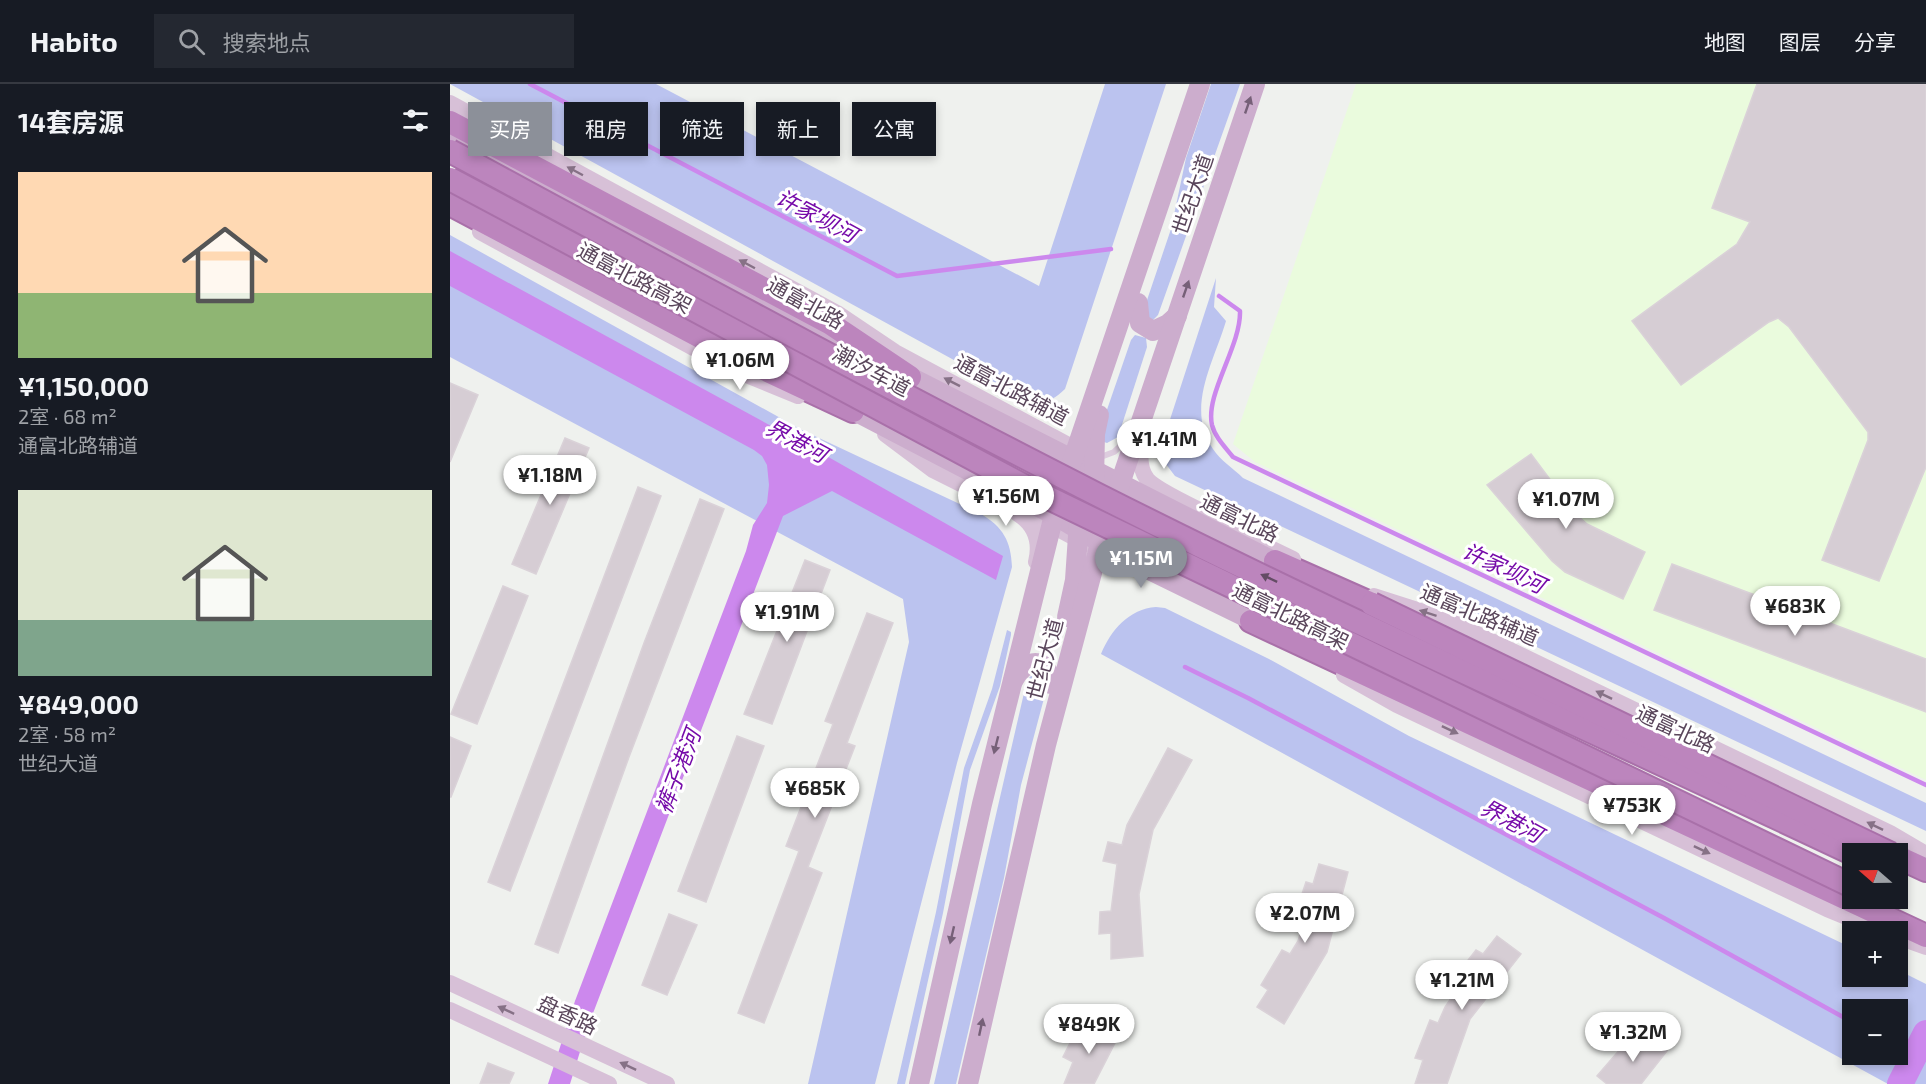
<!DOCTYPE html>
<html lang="zh">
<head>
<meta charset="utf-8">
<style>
  body { margin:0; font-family:"Exo 2","Noto Sans SC",sans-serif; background:#242831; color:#f1f3f6; height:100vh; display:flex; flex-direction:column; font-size:22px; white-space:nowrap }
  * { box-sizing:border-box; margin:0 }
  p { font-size:20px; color:#9ea1a6 }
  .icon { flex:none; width:33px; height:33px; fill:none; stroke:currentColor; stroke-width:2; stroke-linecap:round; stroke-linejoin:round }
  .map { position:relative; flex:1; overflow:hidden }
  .panel { display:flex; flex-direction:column; background:#171b24; width:450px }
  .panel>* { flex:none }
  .top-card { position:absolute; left:18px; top:18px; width:570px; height:54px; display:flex; gap:12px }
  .needle { width:39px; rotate:290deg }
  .fabs { position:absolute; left:1392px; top:759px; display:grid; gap:12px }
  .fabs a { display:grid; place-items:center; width:66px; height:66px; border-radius:0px; background:#171b24; box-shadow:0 3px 9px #0003; font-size:30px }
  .price { position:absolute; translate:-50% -51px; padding:0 14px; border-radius:21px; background:#fff; color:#222; font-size:20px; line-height:39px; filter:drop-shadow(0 2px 3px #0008) }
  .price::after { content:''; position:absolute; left:50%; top:36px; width:18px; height:14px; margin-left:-9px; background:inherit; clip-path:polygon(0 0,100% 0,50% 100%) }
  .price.active { background:#8c9099; color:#fff }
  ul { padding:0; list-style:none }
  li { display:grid; align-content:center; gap:12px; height:318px; padding:0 18px }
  li span { display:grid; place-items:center; height:186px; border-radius:0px; color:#555 }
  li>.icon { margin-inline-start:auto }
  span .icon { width:108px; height:108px; fill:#fffc; stroke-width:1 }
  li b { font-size:26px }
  h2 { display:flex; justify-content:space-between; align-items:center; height:72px; padding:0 18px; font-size:26px }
  .tag { padding:0 21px; border-radius:0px; background:#171b24; box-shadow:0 3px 9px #0003; font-size:21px; line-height:54px }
  .tag.active { background:#8c9099; color:#fff }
  header { display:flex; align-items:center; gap:36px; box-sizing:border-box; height:84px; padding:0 30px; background:#171b24; border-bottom:2px solid #363941 }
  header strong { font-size:28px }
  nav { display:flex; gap:33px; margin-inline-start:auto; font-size:21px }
  .search { width:420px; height:54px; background:#242831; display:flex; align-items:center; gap:15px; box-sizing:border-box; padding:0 21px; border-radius:0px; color:#9ea1a6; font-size:22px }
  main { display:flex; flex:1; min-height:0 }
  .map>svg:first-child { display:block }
  .medical { fill:#eafbdd }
  .green { fill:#bbc3ef; fill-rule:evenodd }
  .water { fill:#cc88ed }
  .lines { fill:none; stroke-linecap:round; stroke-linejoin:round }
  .stream { stroke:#cc88ed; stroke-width:4.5 }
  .river { stroke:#cc88ed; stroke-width:26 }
  .building { fill:#d6cdd4; stroke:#dad2d8; stroke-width:1.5 }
  .highway-casing { stroke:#a970a9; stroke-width:26 }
  .lane { stroke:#ddccde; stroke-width:6 }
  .secondary { stroke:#d7c0d7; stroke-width:16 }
  .primary { stroke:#ccadcd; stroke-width:20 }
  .highway { stroke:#bc85bd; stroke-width:22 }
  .highway-bridge-casing { stroke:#a970a9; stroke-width:26; stroke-linecap:butt }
  .highway-bridge { stroke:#bc85bd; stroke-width:22 }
  .oneway { fill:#766078 }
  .oneway2 { fill:#867186 }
  .oneway3 { fill:#644c65 }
  .labels { text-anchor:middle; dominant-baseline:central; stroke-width:6; stroke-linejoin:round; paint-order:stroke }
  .street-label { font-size:21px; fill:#5a465b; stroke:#fff }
  .water-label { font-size:22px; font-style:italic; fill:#760ba9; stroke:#fff }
</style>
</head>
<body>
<header>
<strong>Habito</strong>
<div class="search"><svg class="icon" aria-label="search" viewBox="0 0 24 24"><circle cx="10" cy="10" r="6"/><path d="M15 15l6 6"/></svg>搜索地点</div>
<nav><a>地图</a><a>图层</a><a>分享</a></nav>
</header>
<main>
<section class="panel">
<h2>14套房源<svg class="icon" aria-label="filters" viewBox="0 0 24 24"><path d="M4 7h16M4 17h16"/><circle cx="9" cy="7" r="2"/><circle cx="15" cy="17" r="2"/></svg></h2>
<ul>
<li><span style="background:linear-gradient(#ffd9b3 65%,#8fb573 0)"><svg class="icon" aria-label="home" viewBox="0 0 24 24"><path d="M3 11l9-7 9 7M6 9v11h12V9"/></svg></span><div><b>¥1,150,000</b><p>2室 · 68 m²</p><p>通富北路辅道</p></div></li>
<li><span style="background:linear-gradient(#dfe7d0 70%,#7fa58c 0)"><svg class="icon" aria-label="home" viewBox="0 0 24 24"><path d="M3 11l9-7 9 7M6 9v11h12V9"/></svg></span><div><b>¥849,000</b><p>2室 · 58 m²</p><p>世纪大道</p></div></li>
</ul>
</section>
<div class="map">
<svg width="1476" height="1000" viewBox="0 0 1476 1000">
  <rect width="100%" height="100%" fill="#eff1ee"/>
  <!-- medical -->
  <polygon class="medical" points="906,0 1476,0 1476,696 805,378 783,360"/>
  <!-- green -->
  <g class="green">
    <path d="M0,0H206L589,202L655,0H716L615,305C598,322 586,320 566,310Z"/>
    <polygon points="761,0 790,0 708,231 703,236 697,233 694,225 721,145 736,74"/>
    <path d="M0,151L352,346L531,430C553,443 561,457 562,483L507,679L425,1000H358L459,558L453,515L0,273Z"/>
    <path d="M766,194L764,223L776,237C764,278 735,324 763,365C770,376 784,385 793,394L1476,719V747L725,392L712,375L713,357Z"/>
    <polygon points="685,251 696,254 697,263 668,353 657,359 654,358 650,346 681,256"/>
    <path d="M706,523L715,524L819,575L959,652L1402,864V892H1448V886L1476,900V1000H1438L651,570C661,546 679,525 706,523ZM1402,926H1448V970H1402Z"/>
    <polygon points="557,546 561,548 561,551 550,602 520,686 493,829 455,1000 447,1000 486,828 514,684 542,605"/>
    <polygon points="582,591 593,592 597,603 571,701 554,794 506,1000 484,1000 577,596"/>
  </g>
  <!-- water -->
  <polygon class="water" points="0,167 347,356 354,356 356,352 370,358 369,365 373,370 553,472 546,496 382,407 333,432 137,945 120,1000 98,1000 125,917 296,467 303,441 317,419 319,401 317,381 312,372 304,366 0,202"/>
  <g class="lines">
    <!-- stream -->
    <g class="stream">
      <polyline points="80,0 447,192 661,165"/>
      <path d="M769,212L790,227C791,262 755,310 762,341C765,353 775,363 783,373L1476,701"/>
      <polyline points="735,583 798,614 1214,834 1402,938"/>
      <polyline points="1448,963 1463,972"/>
    </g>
    <!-- river -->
    <polyline class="river" points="1450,1000 1476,949"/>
  </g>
  <!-- building -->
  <g class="building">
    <polygon points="1307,0 1476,0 1476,383 1429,497 1372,476 1418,356 1418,348 1339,243 1328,234 1319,238 1231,301 1182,237 1287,160 1300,138 1262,124"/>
    <polygon points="0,299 28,311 0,378"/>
    <polygon points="115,354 139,364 86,490 62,480"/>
    <polygon points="1081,370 1126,430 1137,440 1195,468 1173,515 1115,488 1102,477 1037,401"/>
    <polygon points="188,403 211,412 60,807 38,798"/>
    <polygon points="250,415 274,425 179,673 108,869 85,860 194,559"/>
    <polygon points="355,476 380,486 322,640 294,630"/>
    <polygon points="1222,480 1476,575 1476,628 1204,526"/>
    <polygon points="53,502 78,512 27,640 1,630"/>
    <polygon points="417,529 443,539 397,659 405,662 358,783 372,789 314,939 288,929 349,767 336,762 383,640 375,637"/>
    <polygon points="287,652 314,662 256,818 228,807"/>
    <polygon points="0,653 21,662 1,713 0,713"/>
    <polygon points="718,664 742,676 703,746 689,810 693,872 661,875 661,849 649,850 650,828 661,827 667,780 653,777 658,758 672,761 677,741"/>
    <polygon points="869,780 898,788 877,868 834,940 807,923 818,906 811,901 832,866 840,870 848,857 854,837 844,834 856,798 863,800"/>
    <polygon points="219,830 247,841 217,911 192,901"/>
    <polygon points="1047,852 1071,870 1020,935 997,1000 965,1000 973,976 965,974 980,936 988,939 995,923 1008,904 1001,898 1026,866 1033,870"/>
    <polygon points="642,938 668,953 644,1000 614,1000 623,978 613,973 622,955 632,959"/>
    <polygon points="1195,950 1217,967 1191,1000 1157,1000 1147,992 1172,963 1180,969"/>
    <polygon points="38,979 64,989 59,1000 30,1000"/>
  </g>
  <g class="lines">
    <!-- highway casing -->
    <g class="highway-casing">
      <g id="highway">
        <polyline points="0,38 381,240 460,293"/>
        <polyline points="0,120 288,273 403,327"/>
        <polyline points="825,477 922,520"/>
        <polyline points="801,537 1476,852"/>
        <polyline points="1448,773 1476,786"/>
      </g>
    </g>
    <!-- lane -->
    <polyline class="lane" points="648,374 664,368 679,354"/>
    <!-- secondary -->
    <g class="secondary">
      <polyline points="0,19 387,229 445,268 637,371"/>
      <polyline points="30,148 282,285 348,312"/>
      <polyline points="435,350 483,386 527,408"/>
      <path d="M695,350C690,364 687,381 697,395C709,410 766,431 787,447"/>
      <polyline points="519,397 636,460"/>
      <path d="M568,430C585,441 591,458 586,478"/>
      <polyline points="777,443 843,475"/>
      <polyline points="924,512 996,535 1440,749 1476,770"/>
      <polyline points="894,591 947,621 1377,825 1433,848"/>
      <polyline points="1448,853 1476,863"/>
      <polyline points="0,899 217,1000"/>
      <polyline points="0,926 159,1000"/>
    </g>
    <!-- primary -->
    <g class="primary">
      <polyline points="0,52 412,276 460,293 837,484"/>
      <polyline points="688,219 690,239 703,247 718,240 727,232"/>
      <polyline points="391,320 604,431 683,478 814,542"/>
      <polyline points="644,397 645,350 649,331"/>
      <polyline points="617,533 625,496 629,437"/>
      <path d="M563,597C575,574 598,571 601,600"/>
      <polyline points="469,1000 532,720 604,431 750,0"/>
      <polyline points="518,1000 596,661 650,459 805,0"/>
    </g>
    <!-- highway -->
    <use href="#highway" class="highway"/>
    <!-- highway-bridge casing -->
    <g class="highway-bridge-casing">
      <g id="highway-bridge">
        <path d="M0,67C215,183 430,300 648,411C897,537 1152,651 1404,770"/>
        <polyline points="0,95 574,402 1402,802"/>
        <polyline points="922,520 1441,770"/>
      </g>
    </g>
    <!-- highway-bridge -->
    <use href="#highway-bridge" class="highway-bridge"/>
  </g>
  <!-- one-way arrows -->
  <defs><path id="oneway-solid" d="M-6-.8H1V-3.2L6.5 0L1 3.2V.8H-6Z" transform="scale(1.5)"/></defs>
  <g class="oneway">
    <use href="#oneway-solid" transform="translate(798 21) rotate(-71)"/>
    <use href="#oneway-solid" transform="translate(736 205) rotate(-71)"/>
    <use href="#oneway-solid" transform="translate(546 661) rotate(104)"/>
    <use href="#oneway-solid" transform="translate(502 851) rotate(103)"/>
    <use href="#oneway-solid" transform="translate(531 943) rotate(-78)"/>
  </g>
  <g class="oneway2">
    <use href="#oneway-solid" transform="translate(125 87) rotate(-152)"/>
    <use href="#oneway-solid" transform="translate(297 180) rotate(-152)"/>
    <use href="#oneway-solid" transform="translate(502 298) rotate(-153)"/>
    <use href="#oneway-solid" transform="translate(978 529) rotate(-162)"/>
    <use href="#oneway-solid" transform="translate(1154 611) rotate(-154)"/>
    <use href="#oneway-solid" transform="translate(1000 646) rotate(25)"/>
    <use href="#oneway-solid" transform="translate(1425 742) rotate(-154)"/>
    <use href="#oneway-solid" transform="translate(1252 766) rotate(25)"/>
    <use href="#oneway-solid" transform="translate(56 926) rotate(-155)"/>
    <use href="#oneway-solid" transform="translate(178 982) rotate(-155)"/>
  </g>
  <use class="oneway3" href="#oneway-solid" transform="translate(819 494) rotate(-155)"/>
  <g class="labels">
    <!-- street labels -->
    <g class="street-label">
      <text transform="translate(742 110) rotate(-71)">世纪大道</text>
      <text transform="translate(185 193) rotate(28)">通富北路高架</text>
      <text transform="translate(356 218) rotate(29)">通富北路</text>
      <text transform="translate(422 286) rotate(28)">潮汐车道</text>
      <text transform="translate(562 305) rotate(28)">通富北路辅道</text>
      <text transform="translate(790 433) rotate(26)">通富北路</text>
      <text transform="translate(1030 530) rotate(23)">通富北路辅道</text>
      <text transform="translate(841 531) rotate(26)">通富北路高架</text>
      <text transform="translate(594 575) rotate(-75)">世纪大道</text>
      <text transform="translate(1226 644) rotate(25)">通富北路</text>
      <text transform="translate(118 930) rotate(25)">盘香路</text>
    </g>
    <!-- water labels -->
    <g class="water-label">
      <text transform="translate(367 131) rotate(28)">许家坝河</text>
      <text transform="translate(347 356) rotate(28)">界港河</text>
      <text transform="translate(1054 483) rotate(25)">许家坝河</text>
      <text transform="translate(227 687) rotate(-69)">裤子港河</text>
      <text transform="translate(1062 736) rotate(28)">界港河</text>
    </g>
  </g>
</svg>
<div class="fabs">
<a><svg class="needle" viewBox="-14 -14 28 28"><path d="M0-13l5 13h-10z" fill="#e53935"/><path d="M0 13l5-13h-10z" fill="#9ea1a6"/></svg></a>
<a>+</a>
<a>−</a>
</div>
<b class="price" style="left:290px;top:307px">¥1.06M</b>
<b class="price" style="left:714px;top:386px">¥1.41M</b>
<b class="price" style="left:100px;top:422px">¥1.18M</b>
<b class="price" style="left:556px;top:443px">¥1.56M</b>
<b class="price" style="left:1116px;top:446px">¥1.07M</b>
<b class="price active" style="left:691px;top:505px">¥1.15M</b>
<b class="price" style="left:1345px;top:553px">¥683K</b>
<b class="price" style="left:337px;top:559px">¥1.91M</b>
<b class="price" style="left:365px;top:735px">¥685K</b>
<b class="price" style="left:1182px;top:752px">¥753K</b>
<b class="price" style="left:855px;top:860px">¥2.07M</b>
<b class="price" style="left:1012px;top:927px">¥1.21M</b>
<b class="price" style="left:639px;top:971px">¥849K</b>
<b class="price" style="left:1183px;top:979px">¥1.32M</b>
<div class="top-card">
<a class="tag active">买房</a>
<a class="tag">租房</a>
<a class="tag">筛选</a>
<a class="tag">新上</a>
<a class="tag">公寓</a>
</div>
</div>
</main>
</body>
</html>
